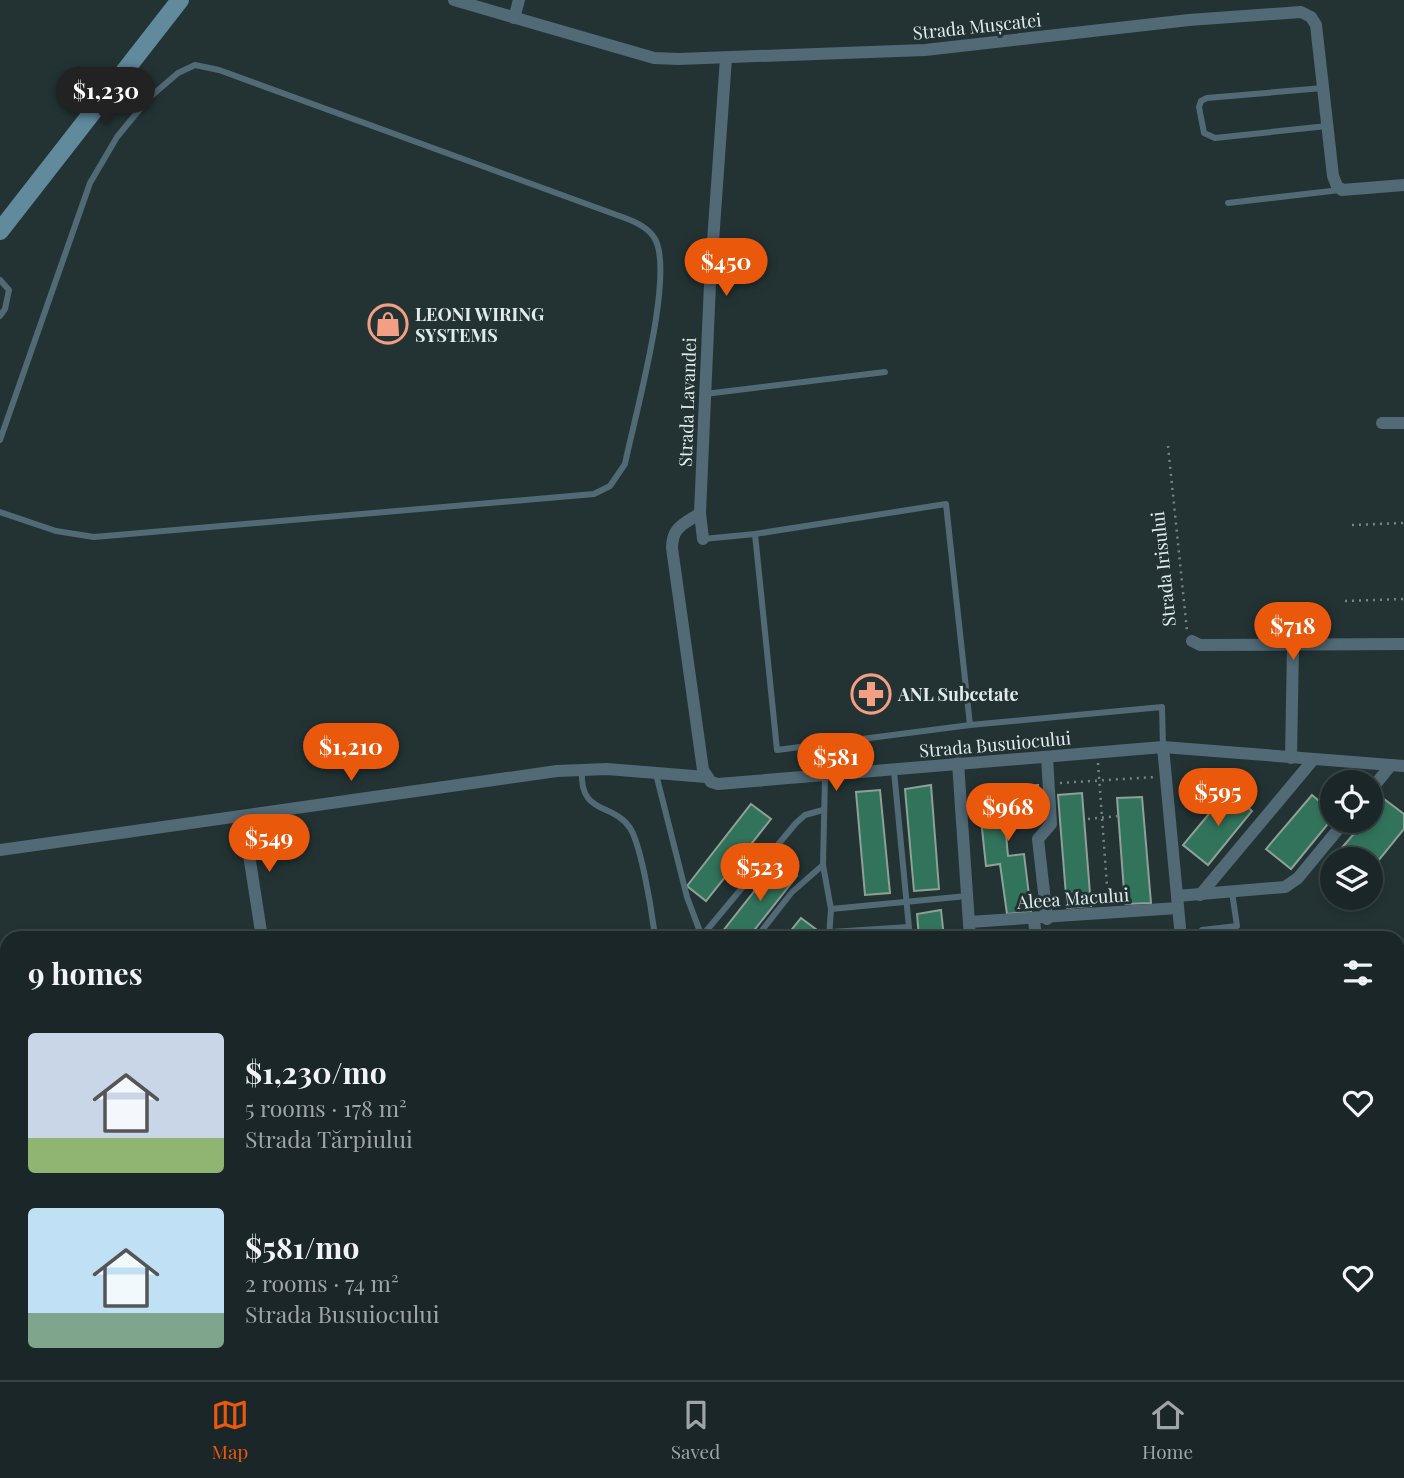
<!DOCTYPE html>
<html lang="en">
<head>
<meta charset="utf-8">
<style>
  body { margin:0; font-family:"Playfair Display",serif; background:#273233; color:#f1f3f6; height:100vh; display:flex; flex-direction:column; font-size:26px; white-space:nowrap }
  * { box-sizing:border-box; margin:0 }
  p { font-size:23px; color:#9fa5a7 }
  .icon { flex:none; width:38px; height:38px; fill:none; stroke:currentColor; stroke-width:2; stroke-linecap:round; stroke-linejoin:round }
  .map { position:relative; flex:1; overflow:hidden }
  .panel { position:absolute; left:0px; top:931px; width:1405px; height:450px; display:flex; flex-direction:column; background:#1a2627; border-radius:21px 21px 0 0; box-shadow:0 4px 10px #0003,0 0 0 2px #384344 }
  .panel>* { flex:none }
  .fabs { position:absolute; left:1320px; top:770px; display:grid; gap:14px }
  .fabs a { display:grid; place-items:center; width:63px; height:63px; border-radius:50%; background:#1a2627; box-shadow:0 4px 10px #0003,0 0 0 2px #384344; font-size:35px }
  .price { position:absolute; translate:-50% -60px; padding:0 16px; border-radius:24px; background:#ea580c; color:#fff; font-size:23px; line-height:46px; filter:drop-shadow(0 2px 4px #0008) }
  .price::after { content:''; position:absolute; left:50%; top:42px; width:21px; height:16px; margin-left:-10px; background:inherit; clip-path:polygon(0 0,100% 0,50% 100%) }
  .price.on { background:#222; color:#fff }
  ul { padding:0; list-style:none }
  li { display:flex; align-items:center; gap:21px; height:175px; padding:0 28px }
  li span { display:grid; place-items:center; flex:none; width:196px; height:140px; border-radius:7px; color:#555 }
  li>.icon { margin-inline-start:auto }
  span .icon { width:84px; height:84px; fill:#fffc; stroke-width:1 }
  li b { font-size:30px }
  h2 { display:flex; justify-content:space-between; align-items:center; height:84px; padding:0 28px; font-size:30px }
  .tabs { display:flex; justify-content:space-around; align-items:center; height:98px; border-top:2px solid #384344; background:#1a2627; font-size:19px; color:#9fa5a7 }
  .tabs a { display:grid; justify-items:center; gap:4px }
  .tabs .on { color:#ea580c }
  .map>svg:first-child { display:block }
  .green { fill:#4b5f3f }
  .building { fill:#32745b; stroke:#8fa098; stroke-width:2 }
  .lines { fill:none; stroke-linecap:round; stroke-linejoin:round }
  .path { stroke:#768484; stroke-width:2.5; stroke-dasharray:2 5; stroke-linecap:butt }
  .lane { stroke:#516a76; stroke-width:6 }
  .street { stroke:#516a76; stroke-width:12 }
  .secondary { stroke:#618a9d; stroke-width:18 }
  .labels { text-anchor:middle; dominant-baseline:central; stroke-width:6; stroke-linejoin:round; paint-order:stroke }
  .street-label { font-size:18px; fill:#e1ebeb; stroke:#233334 }
  .poi-label { font-size:18px; font-weight:bold; fill:#e1ebeb; stroke:#233334; text-anchor:start }
</style>
</head>
<body>
<div class="map">
<svg width="1404" height="1380" viewBox="0 0 1404 1380">
  <rect width="100%" height="100%" fill="#233334"/>
  <!-- green -->
  <polygon class="green" points="7,1249 7,1374 159,1374 160,1380 0,1380 0,1250"/>
  <!-- building -->
  <g class="building">
    <polygon points="931,785 939,889 914,891 905,789"/>
    <polygon points="1038,785 1039,809 1004,812 1008,856 1024,854 1031,912 1007,914 1000,864 986,866 980,810 991,810 989,789"/>
    <polygon points="880,790 890,893 865,895 856,792"/>
    <polygon points="1228,791 1252,811 1208,865 1183,845"/>
    <polygon points="1082,793 1091,906 1067,908 1058,795"/>
    <polygon points="1312,795 1332,812 1332,819 1291,869 1266,849"/>
    <polygon points="1142,797 1151,903 1125,904 1117,798"/>
    <polygon points="1384,799 1404,814 1404,829 1370,871 1370,859 1332,859 1365,821 1370,821 1370,815"/>
    <polygon points="751,804 771,819 706,901 687,886"/>
    <polygon points="778,861 797,876 748,938 721,938 719,936"/>
    <polygon points="941,910 944,938 919,938 917,914"/>
    <polygon points="801,918 821,933 817,938 785,938"/>
    <polygon points="1156,930 1157,938 1046,938"/>
  </g>
  <g class="lines">
    <!-- path -->
    <g class="path">
      <polyline points="1168,446 1187,631"/>
      <polyline points="1352,525 1404,523"/>
      <polyline points="1345,601 1404,599"/>
      <polyline points="1098,763 1108,900"/>
      <polyline points="1060,783 1155,777"/>
      <polyline points="1088,819 1118,816"/>
    </g>
    <!-- lane -->
    <g class="lane">
      <polyline points="1323,88 1207,98 1201,101 1199,107 1204,133 1215,138 1327,126"/>
      <polyline points="1228,203 1340,190"/>
      <polyline points="0,280 9,290 5,309 0,316"/>
      <polyline points="705,394 885,372"/>
      <path d="M0,440L90,183L117,137L149,98L178,73L195,65L219,70L625,218C636,222 649,228 655,239C675,275 634,419 625,464L610,486L594,494L94,537L56,531L0,512"/>
      <polyline points="755,534 777,750 970,725"/>
      <polyline points="703,539 755,534 946,504 970,725 1162,707 1163,747"/>
      <path d="M582,770C579,816 613,802 630,828C641,845 651,907 654,929"/>
      <polyline points="894,771 910,938"/>
      <polyline points="656,774 687,897 702,937"/>
      <polyline points="825,777 823,865 831,909 829,938"/>
      <polyline points="831,909 967,896"/>
      <polyline points="831,932 909,927"/>
      <polyline points="702,936 796,823 805,815 823,810"/>
      <polyline points="756,938 792,892 823,865"/>
      <polyline points="1202,938 1202,930 1237,926 1232,892"/>
      <polyline points="853,1374 854,1380"/>
    </g>
    <!-- street -->
    <g class="street">
      <polyline points="454,0 654,58 678,59 925,50 1189,20 1301,12 1311,17 1316,25 1333,176 1337,186 1342,190 1404,185"/>
      <polyline points="514,18 519,0"/>
      <polyline points="1382,423 1404,423"/>
      <path d="M700,513C685,524 672,526 672,548L703,770L711,782L718,784L1163,747L1404,766"/>
      <polyline points="703,539 700,513 710,284 726,58"/>
      <polyline points="1192,641 1200,645 1404,644"/>
      <polyline points="1163,747 1181,938"/>
      <polyline points="1047,757 1051,824 1038,839 1047,919"/>
      <polyline points="1291,758 1293,645"/>
      <polyline points="958,763 970,938"/>
      <polyline points="1370,791 1391,765"/>
      <polyline points="243,816 262,938"/>
      <polyline points="0,850 557,771 607,769 706,777"/>
      <polyline points="1200,895 1313,760"/>
      <polyline points="1177,896 1285,887 1298,878 1345,821"/>
      <polyline points="1034,920 1036,938"/>
      <polyline points="969,922 1178,908"/>
      <polyline points="1398,964 1404,962"/>
      <polyline points="0,1075 7,1074"/>
      <polyline points="648,1374 648,1380"/>
      <polyline points="1086,1374 1087,1380"/>
    </g>
    <!-- secondary -->
    <polyline class="secondary" points="0,231 180,0"/>
  </g>
  <!-- icons -->
  <defs>
    <g id="shop-ring" transform="scale(2.0125)"><circle r="9.5" fill="#233334" stroke="#f39f83" stroke-width="1.5"/><path d="M-5-2.5h2.3a2.7 3.5 0 0 1 5.4 0H5L5.5 6h-11ZM-1.5-2.5h3a1.5 2.3 0 0 0-3 0Z" fill="#f39f83"/></g>
    <g id="pharmacy-ring" transform="scale(2.0125)"><circle r="9.5" fill="#233334" stroke="#f39f83" stroke-width="1.5"/><path d="M-2-6h4v4h4v4h-4v4h-4v-4h-4v-4h4Z" fill="#f39f83"/></g>
  </defs>
  <g fill-rule="evenodd">
    <use href="#shop-ring" x="388" y="324"/>
    <use href="#pharmacy-ring" x="871" y="694"/>
  </g>
  <g class="labels">
    <!-- street labels -->
    <g class="street-label">
      <text transform="translate(977 26) rotate(-6)">Strada Mușcatei</text>
      <text transform="translate(687 402) rotate(-88)">Strada Lavandei</text>
      <text transform="translate(1163 569) rotate(-96)">Strada Irisului</text>
      <text transform="translate(995 744) rotate(-5)">Strada Busuiocului</text>
      <text transform="translate(1073 898) rotate(-4)">Aleea Macului</text>
    </g>
    <!-- poi labels -->
    <g class="poi-label">
      <text x="415" y="314">LEONI WIRING<tspan x="415" dy="21">SYSTEMS</tspan></text>
      <text x="898" y="694">ANL Subcetate</text>
    </g>
  </g>
</svg>
<div class="fabs">
<a><svg class="icon" aria-label="locate" viewBox="0 0 24 24"><circle cx="12" cy="12" r="6"/><path d="M12 2v4M12 18v4M2 12h4M18 12h4"/></svg></a>
<a><svg class="icon" aria-label="layers" viewBox="0 0 24 24"><path d="M12 4l9 5-9 5-9-5zM3 14l9 5 9-5"/></svg></a>
</div>
<b class="price on" style="left:106px;top:127px">$1,230</b>
<b class="price" style="left:726px;top:298px">$450</b>
<b class="price" style="left:1293px;top:662px">$718</b>
<b class="price" style="left:351px;top:783px">$1,210</b>
<b class="price" style="left:836px;top:793px">$581</b>
<b class="price" style="left:1218px;top:828px">$595</b>
<b class="price" style="left:1008px;top:843px">$968</b>
<b class="price" style="left:269px;top:874px">$549</b>
<b class="price" style="left:760px;top:903px">$523</b>
<section class="panel">
<h2>9 homes<svg class="icon" aria-label="filters" viewBox="0 0 24 24"><path d="M4 7h16M4 17h16"/><circle cx="9" cy="7" r="2"/><circle cx="15" cy="17" r="2"/></svg></h2>
<ul>
<li><span style="background:linear-gradient(#c9d6e8 75%,#8fb573 0)"><svg class="icon" aria-label="home" viewBox="0 0 24 24"><path d="M3 11l9-7 9 7M6 9v11h12V9"/></svg></span><div><b>$1,230/mo</b><p>5 rooms · 178 m²</p><p>Strada Tărpiului</p></div><svg class="icon" aria-label="heart" viewBox="0 0 24 24"><path d="M12 20l-8-8c-3-5 5-10 8-4 3-6 11-1 8 4z"/></svg></li>
<li><span style="background:linear-gradient(#bfe0f5 75%,#7fa58c 0)"><svg class="icon" aria-label="home" viewBox="0 0 24 24"><path d="M3 11l9-7 9 7M6 9v11h12V9"/></svg></span><div><b>$581/mo</b><p>2 rooms · 74 m²</p><p>Strada Busuiocului</p></div><svg class="icon" aria-label="heart" viewBox="0 0 24 24"><path d="M12 20l-8-8c-3-5 5-10 8-4 3-6 11-1 8 4z"/></svg></li>
</ul>
</section>
</div>
<nav class="tabs">
<a class="on"><svg class="icon" aria-label="map" viewBox="0 0 24 24"><path d="M3 6l6-2 6 2 6-2v14l-6 2-6-2-6 2zM9 4v14M15 6v14"/></svg>Map</a>
<a><svg class="icon" aria-label="saved" viewBox="0 0 24 24"><path d="M7 4h10v16l-5-4-5 4z"/></svg>Saved</a>
<a><svg class="icon" aria-label="home" viewBox="0 0 24 24"><path d="M3 11l9-7 9 7M6 9v11h12V9"/></svg>Home</a>
</nav>
</body>
</html>
